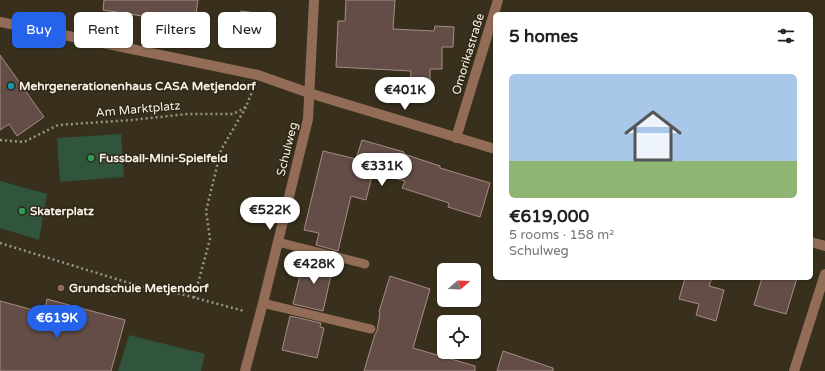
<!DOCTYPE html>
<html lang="en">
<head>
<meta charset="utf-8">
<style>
  body { margin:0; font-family:"Varela Round",sans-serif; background:#f2f2f2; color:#202124; height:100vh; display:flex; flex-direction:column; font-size:15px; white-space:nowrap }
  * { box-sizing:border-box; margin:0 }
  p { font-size:13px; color:#757577 }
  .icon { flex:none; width:22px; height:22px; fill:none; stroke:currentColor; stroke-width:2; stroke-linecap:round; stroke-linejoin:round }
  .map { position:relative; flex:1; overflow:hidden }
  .details { position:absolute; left:493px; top:12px; width:320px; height:268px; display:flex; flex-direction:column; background:#fff; border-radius:6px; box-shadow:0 1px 3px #0004 }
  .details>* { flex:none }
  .banner { position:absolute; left:12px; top:12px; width:380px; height:36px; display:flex; gap:8px }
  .needle { width:26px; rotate:71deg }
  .tools { position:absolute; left:437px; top:263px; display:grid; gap:8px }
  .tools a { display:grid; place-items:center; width:44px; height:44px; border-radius:6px; background:#fff; box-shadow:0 1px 3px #0004; font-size:20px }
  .price { position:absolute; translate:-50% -34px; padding:0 9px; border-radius:14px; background:#fff; color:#222; font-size:13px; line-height:26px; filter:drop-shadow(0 1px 2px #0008) }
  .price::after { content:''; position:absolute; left:50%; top:24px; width:12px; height:9px; margin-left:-6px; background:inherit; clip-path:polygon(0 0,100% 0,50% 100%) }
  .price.on { background:#2563eb; color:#fff }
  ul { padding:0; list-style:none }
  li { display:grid; align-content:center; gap:8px; height:212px; padding:0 16px }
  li+li { border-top:1px solid #e0e0e0 }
  li span { display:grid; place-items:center; height:124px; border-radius:6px; color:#555 }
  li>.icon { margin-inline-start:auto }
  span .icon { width:72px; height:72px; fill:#fffc; stroke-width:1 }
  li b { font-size:17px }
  h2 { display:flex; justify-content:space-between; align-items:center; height:48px; padding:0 16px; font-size:17px }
  .chip { padding:0 14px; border-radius:6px; background:#fff; box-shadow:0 1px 3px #0004; font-size:14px; line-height:36px }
  .chip.on { background:#2563eb; color:#fff }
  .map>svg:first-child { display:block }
  .pitch { fill:#30543c }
  .building { fill:#644d47; stroke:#a68d86 }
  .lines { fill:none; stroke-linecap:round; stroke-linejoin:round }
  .path { stroke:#9b9485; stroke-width:2.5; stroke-dasharray:2 3; stroke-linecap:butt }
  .service { stroke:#926c57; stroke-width:9 }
  .minor { stroke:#926c57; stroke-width:10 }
  .culture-dot { fill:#0f9aa8; stroke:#2e2614; stroke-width:1.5 }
  .leisure-dot { fill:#2e9e5b; stroke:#2e2614; stroke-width:1.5 }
  .education-dot { fill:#8d6e63; stroke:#2e2614; stroke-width:1.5 }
  .labels { text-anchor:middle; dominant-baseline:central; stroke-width:3; stroke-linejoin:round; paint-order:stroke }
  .street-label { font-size:12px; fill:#f6f1e6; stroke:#2e2614 }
  .poi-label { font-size:12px; font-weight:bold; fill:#f6f1e6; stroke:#2e2614; text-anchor:start }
</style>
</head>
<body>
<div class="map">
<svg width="825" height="371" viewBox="0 0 825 371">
  <rect width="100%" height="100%" fill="#38301d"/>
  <!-- pitch -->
  <g class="pitch">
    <polygon points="121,134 124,177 60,182 57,138"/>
    <polygon points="0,181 47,194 39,240 0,228"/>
    <polygon points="129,335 205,354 201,371 118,371"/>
  </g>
  <!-- building -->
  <g class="building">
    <polygon points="104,0 198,0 194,28 154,21 155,18 103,10"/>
    <polygon points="346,0 395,0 393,29 434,31 435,26 454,27 453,47 442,47 442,69 430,69 430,85 410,84 411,71 336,67 338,21 345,21"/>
    <polygon points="241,11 271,15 268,42 237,37"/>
    <polygon points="0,55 44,117 17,136 9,124 0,130"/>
    <polygon points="362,140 404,152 404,154 440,166 440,168 490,183 480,217 448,207 449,203 402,188 405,181 373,172 366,200 351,196 338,251 316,245 319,233 304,230 323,151 356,159"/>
    <polygon points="314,257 334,262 323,311 293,304 301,271 310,273"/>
    <polygon points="390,276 430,289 413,348 475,366 475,371 364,371 375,334 377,331 380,313 379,312"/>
    <polygon points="685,278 712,278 709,286 724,290 716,321 696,315 699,304 679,299"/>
    <polygon points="762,278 797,278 786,314 754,305"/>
    <polygon points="47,299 125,320 111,371 0,371 0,301 44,313"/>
    <polygon points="290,316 321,323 320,327 324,328 317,358 282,350"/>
    <polygon points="503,351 553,368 553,371 497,371"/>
  </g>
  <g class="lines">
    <!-- path -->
    <g class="path">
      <polyline points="0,140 24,142 58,125 132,120 187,114 233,114 246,107 253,89"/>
      <polyline points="0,243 139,286 166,290 244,311"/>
      <polyline points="194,298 210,239 206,211 221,150 246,107"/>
    </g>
    <!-- service -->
    <g class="service">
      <polyline points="278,242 365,264"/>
      <polyline points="263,303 371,329"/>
    </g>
    <!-- minor -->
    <g class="minor">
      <polyline points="0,22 258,75 309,93 495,149"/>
      <polyline points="456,138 498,0"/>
      <polyline points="811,242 825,246"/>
      <polyline points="245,371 263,303 308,119 314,0"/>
      <polyline points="794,371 825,274"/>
    </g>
  </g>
  <!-- markers -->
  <circle class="culture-dot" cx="11" cy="86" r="4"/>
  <g class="leisure-dot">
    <circle cx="91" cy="158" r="4"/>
    <circle cx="22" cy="211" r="4"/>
  </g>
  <circle class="education-dot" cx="61" cy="288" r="4"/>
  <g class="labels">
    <!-- street labels -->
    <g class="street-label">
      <text transform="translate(468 54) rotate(-73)">Omorikastraße</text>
      <text transform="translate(138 109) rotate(-5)">Am Marktplatz</text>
      <text transform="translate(287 149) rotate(-76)">Schulweg</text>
    </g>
    <!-- poi labels -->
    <g class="poi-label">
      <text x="19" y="86">Mehrgenerationenhaus CASA Metjendorf</text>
      <text x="99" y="158">Fussball-Mini-Spielfeld</text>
      <text x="30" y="211">Skaterplatz</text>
      <text x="69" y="288">Grundschule Metjendorf</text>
    </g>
  </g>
</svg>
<div class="tools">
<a><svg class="needle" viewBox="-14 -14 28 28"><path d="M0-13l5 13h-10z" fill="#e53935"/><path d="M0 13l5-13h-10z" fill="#757577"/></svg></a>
<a><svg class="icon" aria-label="locate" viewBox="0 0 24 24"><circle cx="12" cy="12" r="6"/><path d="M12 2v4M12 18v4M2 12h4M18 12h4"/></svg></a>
</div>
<b class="price" style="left:405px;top:111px">€401K</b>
<b class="price" style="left:382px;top:187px">€331K</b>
<b class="price" style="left:270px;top:231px">€522K</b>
<b class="price" style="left:314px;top:285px">€428K</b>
<b class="price on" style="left:57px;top:339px">€619K</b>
<div class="banner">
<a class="chip on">Buy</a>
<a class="chip">Rent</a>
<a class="chip">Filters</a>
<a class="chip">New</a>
</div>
<section class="details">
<h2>5 homes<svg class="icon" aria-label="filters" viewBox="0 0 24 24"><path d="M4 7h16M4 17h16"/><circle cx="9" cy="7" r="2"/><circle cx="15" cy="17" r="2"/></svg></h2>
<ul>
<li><span style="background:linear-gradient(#a9c7e8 70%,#8fb573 0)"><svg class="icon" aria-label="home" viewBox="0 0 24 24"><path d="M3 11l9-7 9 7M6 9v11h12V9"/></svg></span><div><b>€619,000</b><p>5 rooms · 158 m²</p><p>Schulweg</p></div></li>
</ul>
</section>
</div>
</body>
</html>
